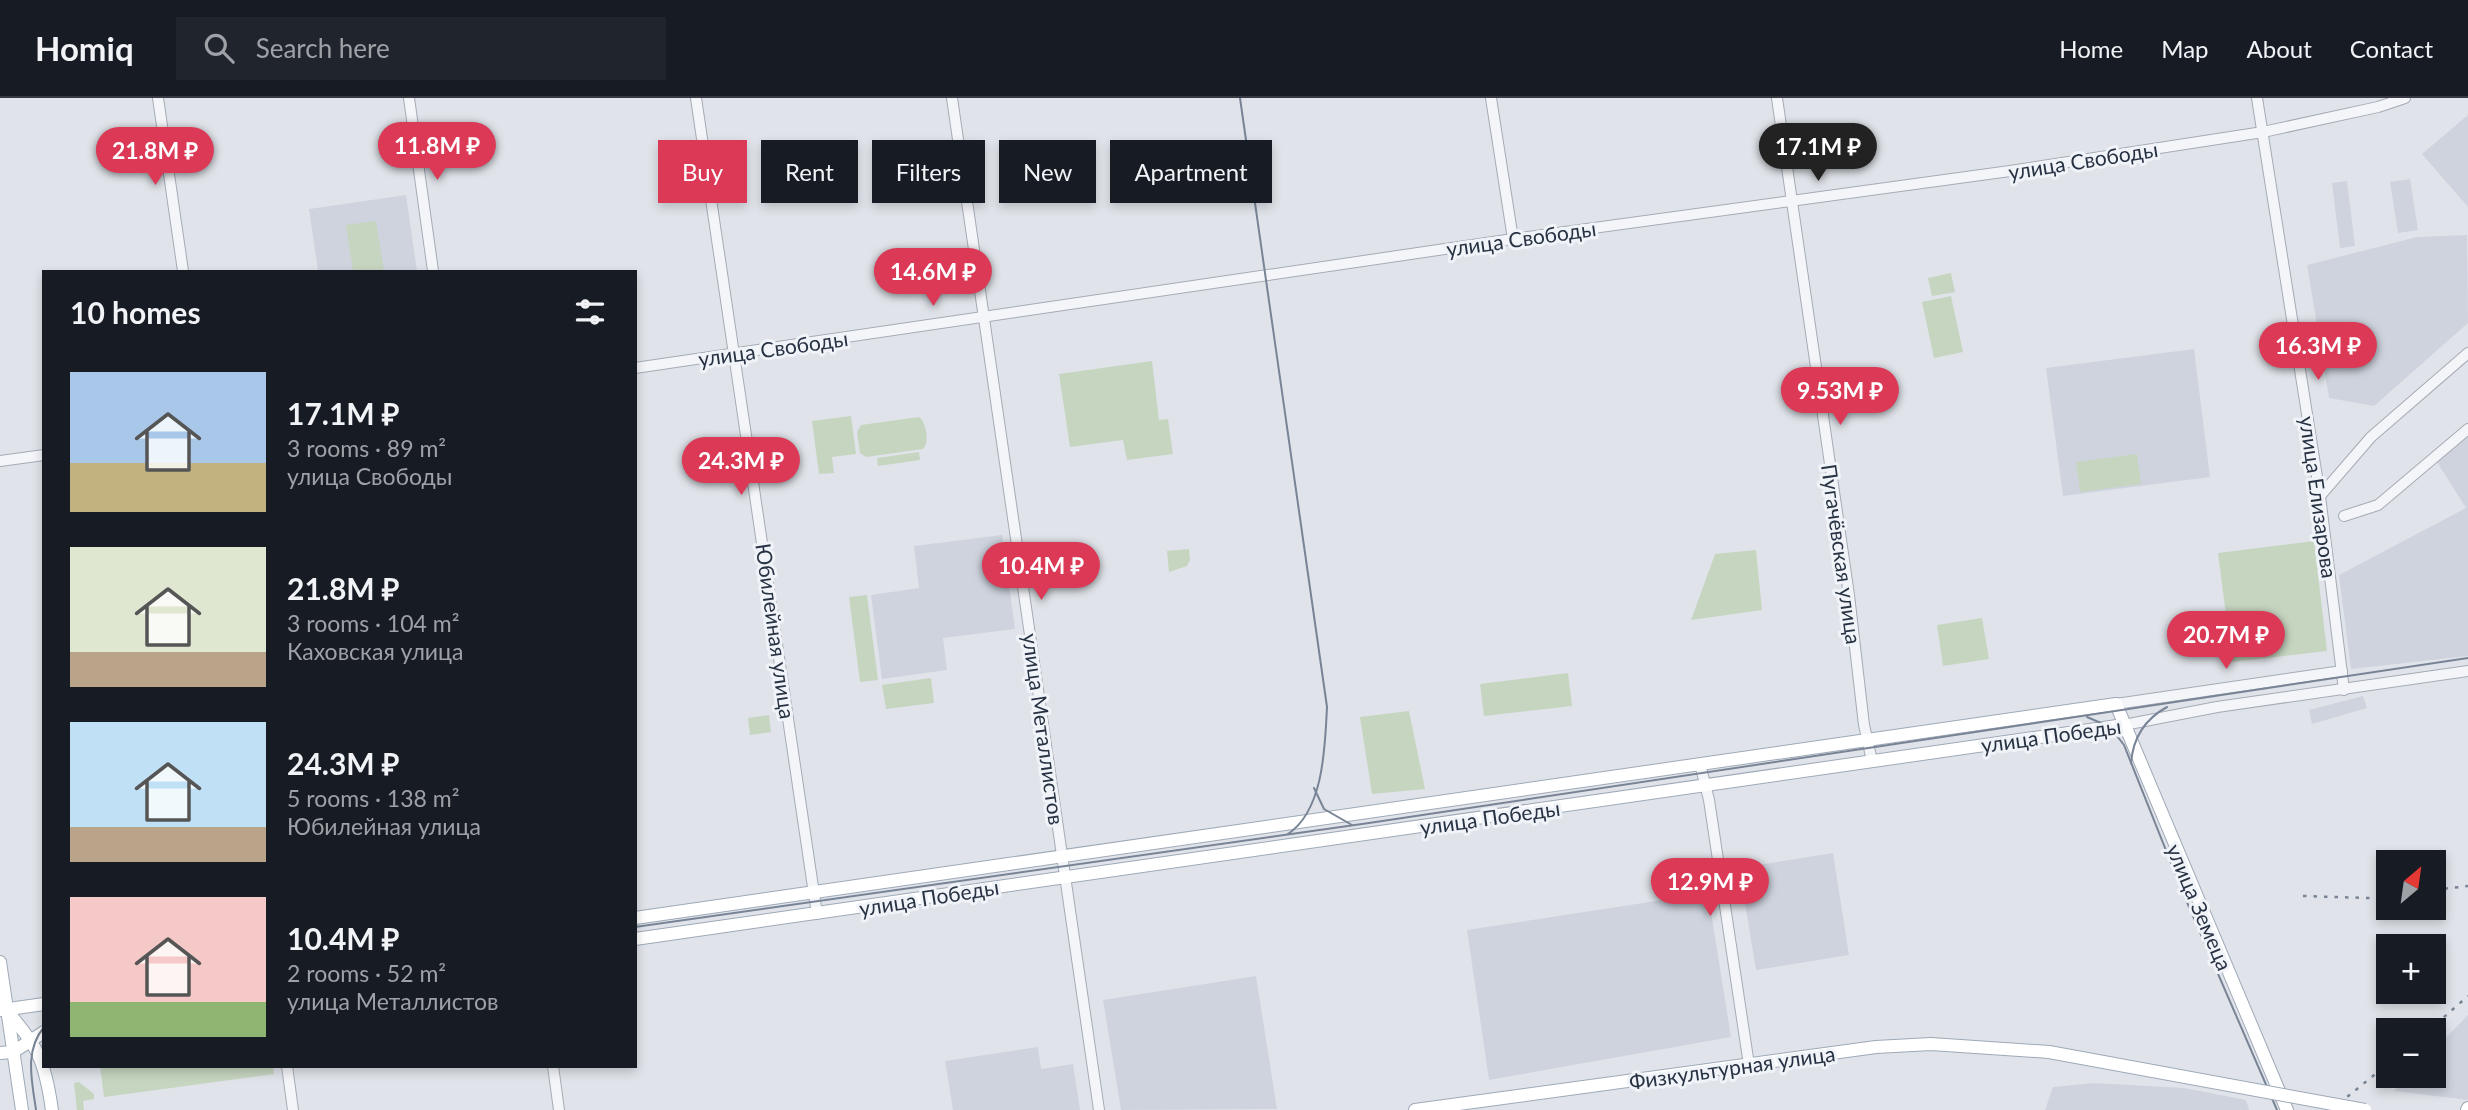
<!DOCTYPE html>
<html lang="en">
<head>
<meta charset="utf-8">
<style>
  body { margin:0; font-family:Lato,sans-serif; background:#20242c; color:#f1f3f6; height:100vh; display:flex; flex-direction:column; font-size:26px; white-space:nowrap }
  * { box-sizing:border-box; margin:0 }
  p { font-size:23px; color:#9ea1a6 }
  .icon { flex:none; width:38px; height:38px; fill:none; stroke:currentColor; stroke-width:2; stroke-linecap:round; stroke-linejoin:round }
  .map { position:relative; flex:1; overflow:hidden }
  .side { position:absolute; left:42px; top:172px; width:595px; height:798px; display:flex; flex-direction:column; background:#171b24; border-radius:0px; box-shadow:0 4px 10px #0003 }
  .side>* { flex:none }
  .guide { position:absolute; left:658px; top:42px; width:665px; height:63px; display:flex; gap:14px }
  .needle { width:46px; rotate:29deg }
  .buttons { position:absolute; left:2376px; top:752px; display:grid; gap:14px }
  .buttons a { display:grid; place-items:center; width:70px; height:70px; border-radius:0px; background:#171b24; box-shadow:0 4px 10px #0003; font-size:35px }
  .price { position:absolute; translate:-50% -60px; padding:0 16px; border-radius:24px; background:#db3956; color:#fff; font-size:23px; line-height:46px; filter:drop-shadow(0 2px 4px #0008) }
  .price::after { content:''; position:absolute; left:50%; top:42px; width:21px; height:16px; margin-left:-10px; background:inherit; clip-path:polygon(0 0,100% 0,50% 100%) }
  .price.selected { background:#222; color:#fff }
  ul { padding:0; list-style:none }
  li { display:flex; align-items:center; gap:21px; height:175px; padding:0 28px }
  li span { display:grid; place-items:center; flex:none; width:196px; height:140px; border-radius:0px; color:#555 }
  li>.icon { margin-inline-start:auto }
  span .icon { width:84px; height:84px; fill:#fffc; stroke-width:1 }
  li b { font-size:30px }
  h2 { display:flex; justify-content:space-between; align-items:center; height:84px; padding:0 28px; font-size:30px }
  .chip { padding:0 24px; border-radius:0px; background:#171b24; box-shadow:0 4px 10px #0003; font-size:24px; line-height:63px }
  .chip.selected { background:#db3956; color:#fff }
  header { display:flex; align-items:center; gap:42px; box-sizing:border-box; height:98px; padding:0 35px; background:#171b24; border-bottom:2px solid #363941 }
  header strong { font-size:33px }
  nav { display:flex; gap:38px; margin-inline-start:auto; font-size:24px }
  .search { width:490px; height:63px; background:#20242c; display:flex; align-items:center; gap:18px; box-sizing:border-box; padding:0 24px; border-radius:0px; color:#9ea1a6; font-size:26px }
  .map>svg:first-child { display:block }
  .built { fill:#ced3dd }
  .green { fill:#c6d5c0 }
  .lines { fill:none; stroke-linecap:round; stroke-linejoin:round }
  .minor-casing { stroke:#a5abb5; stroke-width:12 }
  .major-casing { stroke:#9ea9b7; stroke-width:14 }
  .minor { stroke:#f3f5f8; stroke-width:10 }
  .major { stroke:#fff; stroke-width:12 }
  .tram { stroke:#788496; stroke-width:2 }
  .rail { stroke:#788496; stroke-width:2.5; stroke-dasharray:3.5 7; stroke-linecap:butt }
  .major-bridge-casing { stroke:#9ea9b7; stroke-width:14; stroke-linecap:butt }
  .major-bridge { stroke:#fff; stroke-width:12 }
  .labels { text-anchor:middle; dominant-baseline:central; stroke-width:6; stroke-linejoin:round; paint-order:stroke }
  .street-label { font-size:21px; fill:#273243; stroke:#f0f3f8 }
</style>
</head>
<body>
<header>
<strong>Homiq</strong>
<div class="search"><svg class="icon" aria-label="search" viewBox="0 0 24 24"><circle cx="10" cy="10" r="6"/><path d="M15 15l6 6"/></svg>Search here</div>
<nav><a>Home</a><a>Map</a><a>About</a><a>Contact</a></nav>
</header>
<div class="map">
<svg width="2468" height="1012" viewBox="0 0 2468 1012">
  <rect width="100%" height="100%" fill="#e0e4ea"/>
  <!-- built -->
  <g class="built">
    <polygon points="2468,17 2468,109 2422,56"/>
    <polygon points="2410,81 2418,132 2398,135 2390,84"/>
    <polygon points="2347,83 2355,148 2340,150 2332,85"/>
    <polygon points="406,97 417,173 318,173 309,111"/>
    <polygon points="2467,137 2468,225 2374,308 2329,300 2307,167 2417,139"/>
    <polygon points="2194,251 2210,379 2063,398 2046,270"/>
    <polygon points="2468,338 2468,558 2351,571 2339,477 2466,410 2437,364"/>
    <polygon points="1002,437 1015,531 943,540 947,572 882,581 871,497 919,490 914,448"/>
    <polygon points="2363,598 2367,610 2312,626 2309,612"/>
    <polygon points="1833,755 1849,857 1756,872 1739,770"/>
    <polygon points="1708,795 1731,939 1489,982 1467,832"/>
    <polygon points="1256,878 1277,1011 1121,1012 1103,902"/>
    <polygon points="2468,917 2468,1002 2394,993 2408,978 2434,978 2434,952"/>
    <polygon points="1038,949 1041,971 1073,966 1080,1012 953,1012 945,963"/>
    <polygon points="2094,985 2184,990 2246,1002 2249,1012 2045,1012 2053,989"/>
  </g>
  <!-- green -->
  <g class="green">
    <polygon points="376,123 384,173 353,173 346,127"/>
    <polygon points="1951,175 1955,194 1932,198 1928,180"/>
    <polygon points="1951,198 1963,254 1934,260 1922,204"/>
    <polygon points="1152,263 1159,322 1168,321 1173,356 1127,362 1123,342 1070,349 1059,276"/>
    <polygon points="851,318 856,356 832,359 834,375 819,376 812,323"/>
    <path d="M919,319C926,324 930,344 923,351L866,359L860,355L857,334L861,327Z"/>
    <polygon points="919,354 920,362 878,368 877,360"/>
    <polygon points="2137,356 2141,386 2080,394 2076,364"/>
    <polygon points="2314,443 2327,553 2232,564 2218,455"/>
    <polygon points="1189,451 1190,462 1187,468 1169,474 1167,453"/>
    <polygon points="1756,452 1762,512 1691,522 1715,456"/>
    <polygon points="867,497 878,582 860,584 849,499"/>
    <polygon points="1982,520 1989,561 1943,568 1937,527"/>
    <polygon points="1568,575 1572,608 1484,618 1480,586"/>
    <polygon points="931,580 934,605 886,611 882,587"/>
    <polygon points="1409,613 1425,691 1372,696 1360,619"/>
    <polygon points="769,617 771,634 750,637 748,620"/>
    <polygon points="100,968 273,968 274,976 104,999"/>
    <polygon points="79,984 94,996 94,1001 83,1003 84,1012 77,1012 74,985"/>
  </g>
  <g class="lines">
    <!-- minor casing -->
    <g class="minor-casing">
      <g id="minor">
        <polyline points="158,0 183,173"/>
        <polyline points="409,0 433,173"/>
        <polyline points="696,0 817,816"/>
        <polyline points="952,0 1099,1012"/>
        <polyline points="1491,0 1513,141"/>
        <polyline points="1777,0 1849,497 1864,627 1872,663"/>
        <polyline points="2257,0 2320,398 2344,592"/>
        <polyline points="635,270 1513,141 2010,73 2263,34 2378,9 2405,0"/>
        <polyline points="0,363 44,357"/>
        <polyline points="2320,398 2371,339 2468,255"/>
        <polyline points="2344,418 2378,407 2468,331"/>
        <polyline points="2116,606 2342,573"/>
        <polyline points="2124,627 2217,609 2468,573"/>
        <polyline points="1700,666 1709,702 1749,967"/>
        <polyline points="287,968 293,1012"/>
        <polyline points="553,968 559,1012"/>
      </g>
    </g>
    <!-- major casing -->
    <g class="major-casing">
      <g id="major">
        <polyline points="635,820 2116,606 2287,1012"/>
        <polyline points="635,841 2124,627"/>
        <polyline points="0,864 22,1012"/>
        <polyline points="2,912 44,906"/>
        <path d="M6,912C39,949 45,964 52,1012"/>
        <polyline points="0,955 13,954 44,934"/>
        <polyline points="1415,1012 1876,949 1931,946 2049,954"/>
        <polyline points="2467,1012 2468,1010"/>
      </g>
    </g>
    <!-- minor -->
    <use href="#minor" class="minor"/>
    <!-- major -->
    <use href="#major" class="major"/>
    <!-- tram -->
    <g class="tram">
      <path d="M1240,0L1327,609C1325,648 1324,712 1288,736"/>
      <polyline points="2087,619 2110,629 2124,647 2183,795 2277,1012"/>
      <path d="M2131,665C2133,640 2145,621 2167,609"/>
      <polyline points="1314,690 1324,711 1352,727"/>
      <polyline points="635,829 1369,725 2468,560"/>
      <path d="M36,1012C32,983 24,953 44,929"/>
    </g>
    <!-- rail -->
    <g class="rail">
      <polyline points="2434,792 2468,788"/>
      <polyline points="2303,798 2369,800 2389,798"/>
      <polyline points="2428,933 2468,898"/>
      <polyline points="2331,1012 2389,965"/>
    </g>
    <!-- major-bridge casing -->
    <g class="major-bridge-casing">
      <polyline id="major-bridge" points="2049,954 2365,1012"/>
    </g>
    <!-- major-bridge -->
    <use href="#major-bridge" class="major-bridge"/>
  </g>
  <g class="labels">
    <!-- street labels -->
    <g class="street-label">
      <text transform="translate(2083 62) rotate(-9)">улица Свободы</text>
      <text transform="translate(1521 140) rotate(-8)">улица Свободы</text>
      <text transform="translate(773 250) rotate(-8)">улица Свободы</text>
      <text transform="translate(2319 399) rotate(82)">улица Елизарова</text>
      <text transform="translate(1842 456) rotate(82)">Пугачёвская улица</text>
      <text transform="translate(776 533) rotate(82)">Юбилейная улица</text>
      <text transform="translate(1044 631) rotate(82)">улица Металлистов</text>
      <text transform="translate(2051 637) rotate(-8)">улица Победы</text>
      <text transform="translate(1490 719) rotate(-8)">улица Победы</text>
      <text transform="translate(929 799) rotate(-9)">улица Победы</text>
      <text transform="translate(2200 809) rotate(67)">улица Земеца</text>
      <text transform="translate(1732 969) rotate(-8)">Физкультурная улица</text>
    </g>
  </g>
</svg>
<div class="buttons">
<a><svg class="needle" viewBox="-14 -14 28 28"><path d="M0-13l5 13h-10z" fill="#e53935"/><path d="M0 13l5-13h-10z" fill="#9ea1a6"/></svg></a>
<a>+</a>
<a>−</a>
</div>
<b class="price" style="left:437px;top:84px">11.8M ₽</b>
<b class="price selected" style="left:1818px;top:85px">17.1M ₽</b>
<b class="price" style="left:155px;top:89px">21.8M ₽</b>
<b class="price" style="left:933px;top:210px">14.6M ₽</b>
<b class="price" style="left:2318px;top:284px">16.3M ₽</b>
<b class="price" style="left:1840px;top:329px">9.53M ₽</b>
<b class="price" style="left:741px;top:399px">24.3M ₽</b>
<b class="price" style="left:1041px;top:504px">10.4M ₽</b>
<b class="price" style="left:2226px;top:573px">20.7M ₽</b>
<b class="price" style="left:1710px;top:820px">12.9M ₽</b>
<div class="guide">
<a class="chip selected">Buy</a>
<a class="chip">Rent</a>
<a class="chip">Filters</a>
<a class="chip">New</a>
<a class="chip">Apartment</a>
</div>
<section class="side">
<h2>10 homes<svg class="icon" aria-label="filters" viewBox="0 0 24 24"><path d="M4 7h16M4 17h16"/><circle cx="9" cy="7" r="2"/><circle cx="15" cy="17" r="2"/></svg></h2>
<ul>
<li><span style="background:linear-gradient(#a9c7e8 65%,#c2b280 0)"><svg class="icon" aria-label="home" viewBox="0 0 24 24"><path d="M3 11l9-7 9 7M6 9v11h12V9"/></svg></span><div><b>17.1M ₽</b><p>3 rooms · 89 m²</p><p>улица Свободы</p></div></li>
<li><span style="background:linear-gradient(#dfe7d0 75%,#b9a48a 0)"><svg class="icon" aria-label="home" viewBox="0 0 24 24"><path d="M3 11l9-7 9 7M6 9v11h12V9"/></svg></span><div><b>21.8M ₽</b><p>3 rooms · 104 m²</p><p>Каховская улица</p></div></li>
<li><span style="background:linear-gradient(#bfe0f5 75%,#b9a48a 0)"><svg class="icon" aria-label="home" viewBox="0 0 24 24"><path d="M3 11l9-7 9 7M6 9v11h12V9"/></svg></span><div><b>24.3M ₽</b><p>5 rooms · 138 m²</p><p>Юбилейная улица</p></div></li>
<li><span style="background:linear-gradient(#f6c9c9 75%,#8fb573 0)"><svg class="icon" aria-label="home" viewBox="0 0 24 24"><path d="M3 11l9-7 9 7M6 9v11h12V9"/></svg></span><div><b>10.4M ₽</b><p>2 rooms · 52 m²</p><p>улица Металлистов</p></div></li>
</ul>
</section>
</div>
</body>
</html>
